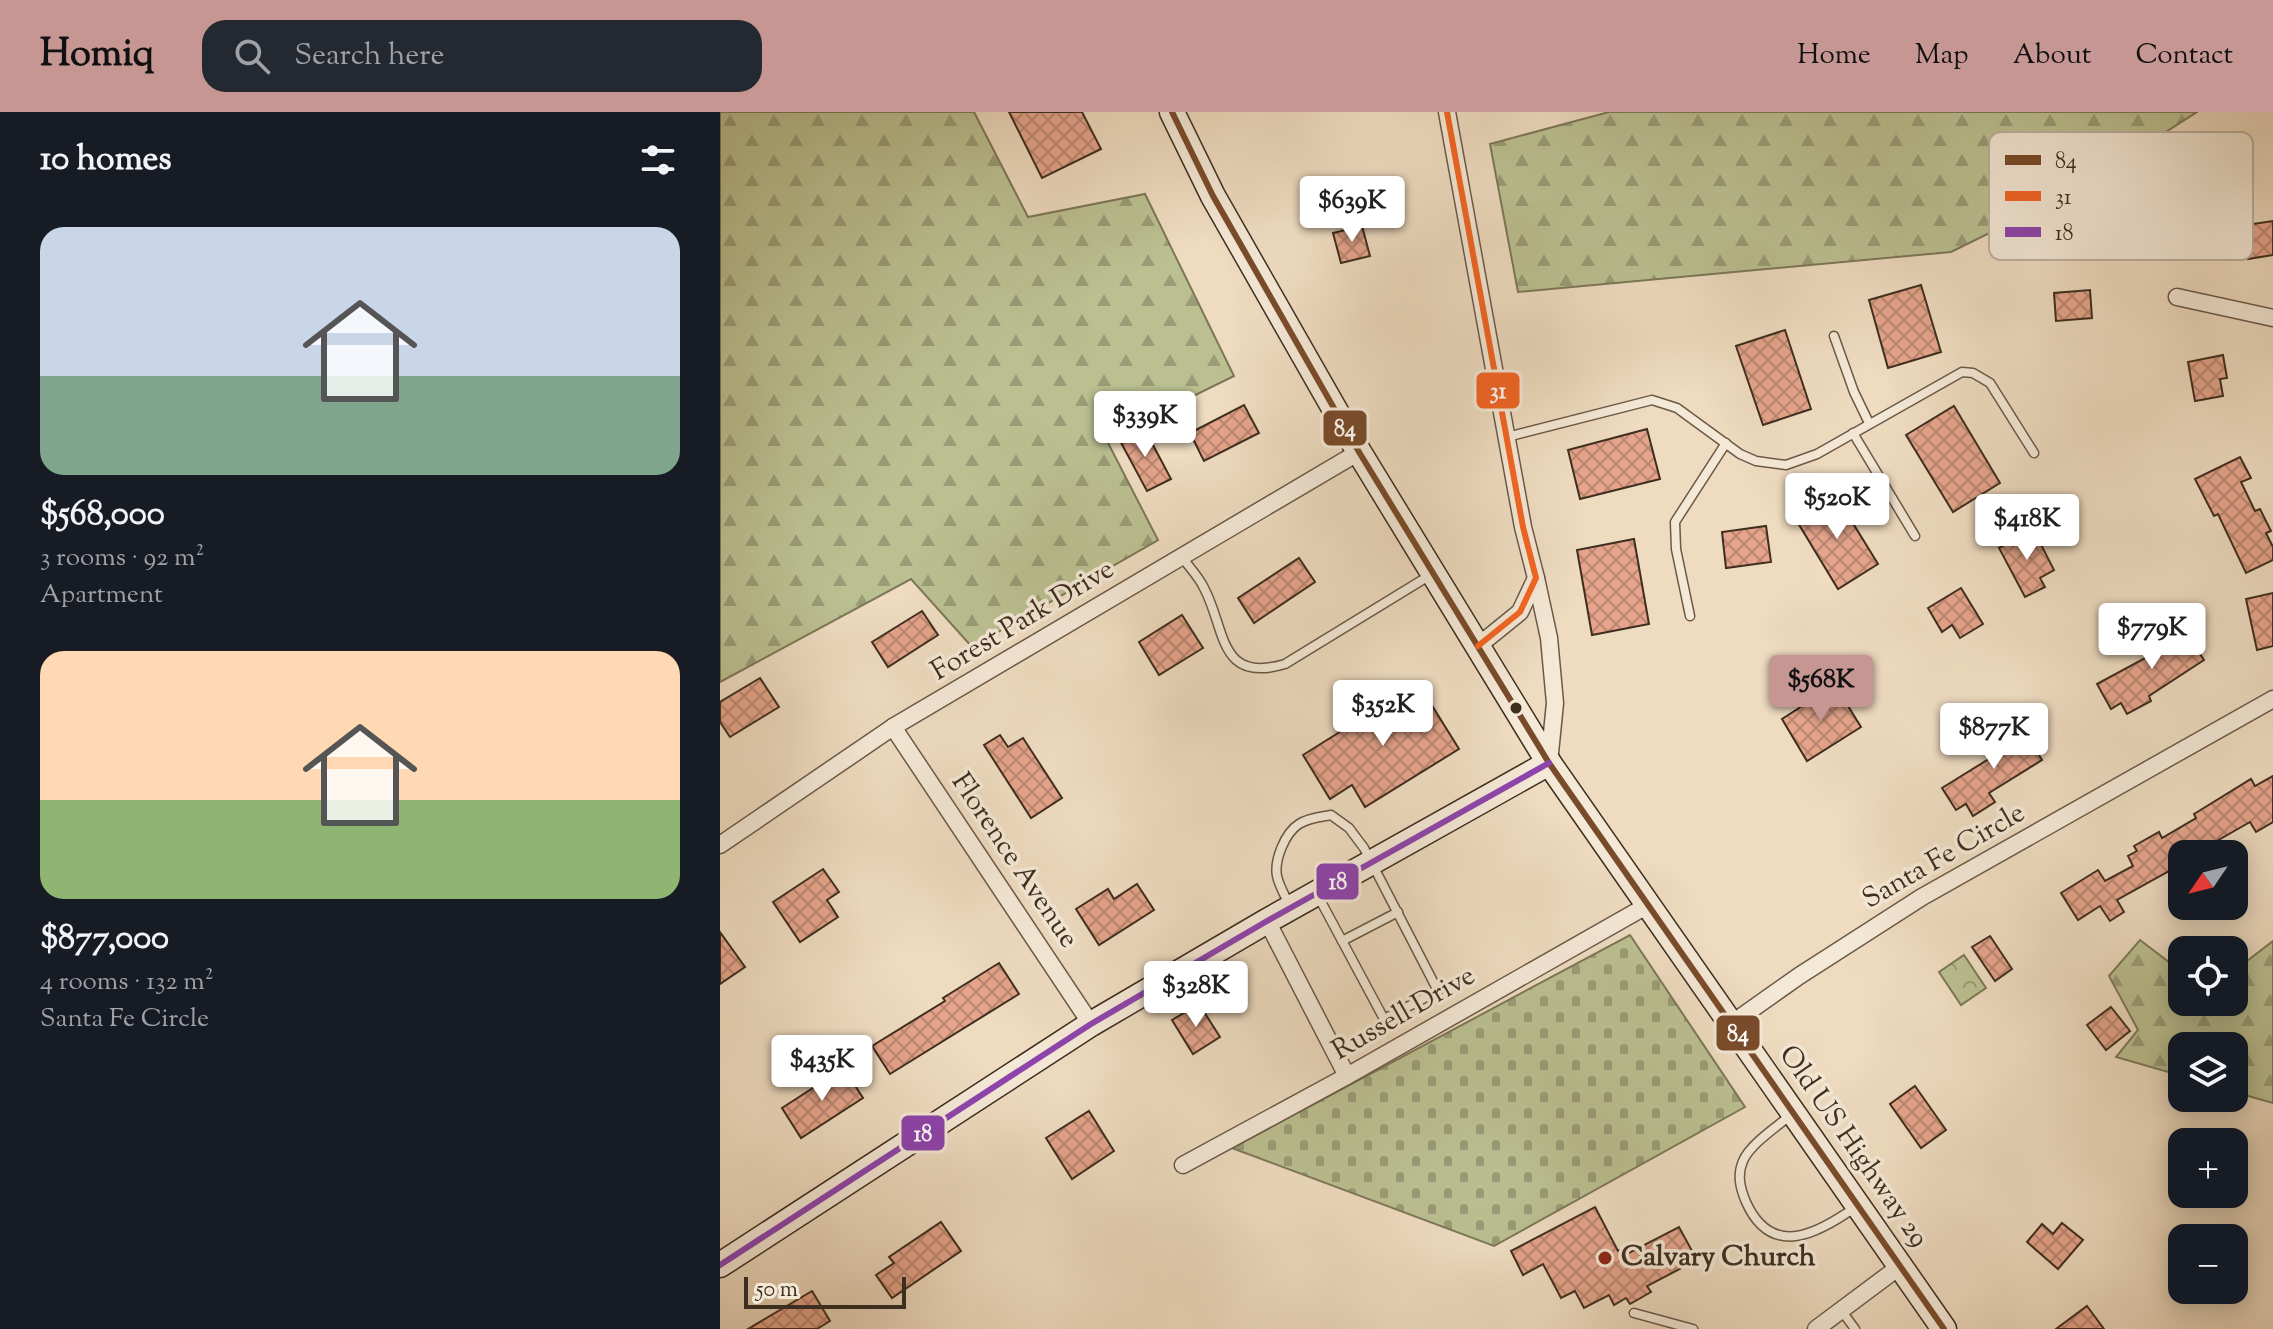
<!DOCTYPE html>
<html lang="en">
<head>
<meta charset="utf-8">
<style>
  body { margin:0; font-family:"Sorts Mill Goudy",serif; background:#242831; color:#f1f3f6; height:100vh; display:flex; flex-direction:column; font-size:30px; white-space:nowrap }
  * { box-sizing:border-box; margin:0 }
  p { font-size:26px; color:#9ea1a6 }
  .icon { flex:none; width:44px; height:44px; fill:none; stroke:currentColor; stroke-width:2; stroke-linecap:round; stroke-linejoin:round }
  .map { position:relative; flex:1; overflow:hidden }
  .panel { display:flex; flex-direction:column; background:#171b24; width:720px }
  .panel>* { flex:none }
  .needle { width:52px; rotate:235deg }
  .fabs { position:absolute; left:1448px; top:728px; display:grid; gap:16px }
  .fabs a { display:grid; place-items:center; width:80px; height:80px; border-radius:16px; background:#171b24; box-shadow:0 4px 20px #0003; font-size:40px }
  .scale { position:absolute; left:24px; bottom:20px; width:162px; box-sizing:border-box; padding-left:8px; border:4px solid #3e2e1f; border-top:0; font-size:22px; line-height:28px; white-space:nowrap; color:#3e2e1f; -webkit-text-stroke:6px #f4e8d6; paint-order:stroke }
  .price { position:absolute; translate:-50% -68px; padding:0 18px; border-radius:8px; background:#fff; color:#222; font-size:26px; line-height:52px; filter:drop-shadow(0 2px 4px #0008) }
  .price::after { content:''; position:absolute; left:50%; top:48px; width:24px; height:18px; margin-left:-12px; background:inherit; clip-path:polygon(0 0,100% 0,50% 100%) }
  .price.selected { background:#c59692; color:#111 }
  ul { padding:0; list-style:none }
  li { display:grid; align-content:center; gap:16px; height:424px; padding:0 40px }
  li span { display:grid; place-items:center; height:248px; border-radius:24px; color:#555 }
  li>.icon { margin-inline-start:auto }
  span .icon { width:144px; height:144px; fill:#fffc; stroke-width:1 }
  li b { font-size:34px }
  h2 { display:flex; justify-content:space-between; align-items:center; height:96px; padding:0 40px; font-size:34px }
  header { display:flex; align-items:center; gap:48px; box-sizing:border-box; height:112px; padding:0 40px; background:#c59692; color:#111 }
  header strong { font-size:38px }
  nav { display:flex; gap:44px; margin-inline-start:auto; font-size:28px }
  .search { width:560px; height:72px; background:#242831; display:flex; align-items:center; gap:20px; box-sizing:border-box; padding:0 28px; border-radius:24px; color:#9ea1a6; font-size:30px }
  main { display:flex; flex:1; min-height:0 }
  .map>svg:first-child { display:block }
  .forest { fill:url(#forest-firs); stroke:#7c7758; stroke-width:2 }
  .cemetery { fill:url(#cemetery-stones); stroke:#7c7758; stroke-width:2 }
  .park { fill:url(#park-crowns); stroke:#7c7758; stroke-width:2 }
  .building { fill:url(#building-cross-hatch); stroke:#3e2e1f; stroke-width:2 }
  .lines { fill:none; stroke-linecap:round; stroke-linejoin:round }
  .lane-casing { stroke:#6a5947; stroke-width:11 }
  .street-casing { stroke:#6a5947; stroke-width:19 }
  .secondary-casing { stroke:#3e2e1f; stroke-width:27 }
  .lane { stroke:#f4e8d6; stroke-width:8 }
  .street { stroke:#f4e8d6; stroke-width:16 }
  .secondary { stroke:#f4e8d6; stroke-width:24 }
  .bus-1-casing { stroke:#f4e8d6; stroke-width:12 }
  .bus-2-casing { stroke:#f4e8d6; stroke-width:12 }
  .bus-3-casing { stroke:#f4e8d6; stroke-width:12 }
  .bus-1 { stroke:#7a4b2a; stroke-width:6 }
  .bus-2 { stroke:#f26522; stroke-width:6 }
  .bus-3 { stroke:#8e44ad; stroke-width:6 }
  .bus-dot { fill:#3e2e1f; stroke:#f4e8d6; stroke-width:3 }
  .poi-dot { fill:#8f2418; stroke:#f4e8d6; stroke-width:3 }
  .labels { text-anchor:middle; dominant-baseline:central; stroke-width:7; stroke-linejoin:round; paint-order:stroke }
  .street-label { font-size:28px; fill:#3e2e1f; stroke:#f4e8d6 }
  .poi-label { font-size:28px; font-weight:bold; fill:#3e2e1f; stroke:#f4e8d6; text-anchor:start }
  .key { fill:#f4e8d6; stroke:#bdb09f; stroke-width:2 }
  .key-label { font-size:22px; fill:#3e2e1f }
  .line-badge { stroke:#f4e8d6; stroke-width:3 }
  .badge-label { font-size:22px; text-anchor:middle; font-weight:bold; fill:#fff }
</style>
</head>
<body>
<header>
<strong>Homiq</strong>
<div class="search"><svg class="icon" aria-label="search" viewBox="0 0 24 24"><circle cx="10" cy="10" r="6"/><path d="M15 15l6 6"/></svg>Search here</div>
<nav><a>Home</a><a>Map</a><a>About</a><a>Contact</a></nav>
</header>
<main>
<section class="panel">
<h2>10 homes<svg class="icon" aria-label="filters" viewBox="0 0 24 24"><path d="M4 7h16M4 17h16"/><circle cx="9" cy="7" r="2"/><circle cx="15" cy="17" r="2"/></svg></h2>
<ul>
<li><span style="background:linear-gradient(#c9d6e8 60%,#7fa58c 0)"><svg class="icon" aria-label="home" viewBox="0 0 24 24"><path d="M3 11l9-7 9 7M6 9v11h12V9"/></svg></span><div><b>$568,000</b><p>3 rooms · 92 m²</p><p>Apartment</p></div></li>
<li><span style="background:linear-gradient(#ffd9b3 60%,#8fb573 0)"><svg class="icon" aria-label="home" viewBox="0 0 24 24"><path d="M3 11l9-7 9 7M6 9v11h12V9"/></svg></span><div><b>$877,000</b><p>4 rooms · 132 m²</p><p>Santa Fe Circle</p></div></li>
</ul>
</section>
<div class="map">
<svg width="1553" height="1217" viewBox="0 0 1553 1217">
  <defs>
    <pattern id="forest-firs" width="22" height="20" patternUnits="userSpaceOnUse" patternTransform="scale(2)"><rect width="22" height="20" fill="#bbc091"/><path d="M5 1l3.5 6h-7zM16 11l3.5 6h-7z" fill="#999c76"/></pattern>
    <pattern id="cemetery-stones" width="16" height="16" patternUnits="userSpaceOnUse" patternTransform="scale(2)"><rect width="16" height="16" fill="#bbc091"/><path d="M2 7V4a2 2 0 0 1 4 0v3zM10 15v-3a2 2 0 0 1 4 0v3z" fill="#999c76"/></pattern>
    <pattern id="park-crowns" width="20" height="18" patternUnits="userSpaceOnUse" patternTransform="scale(2)"><rect width="20" height="18" fill="#bbc091"/><path d="M2 6a3 3 0 1 1 6 0M12 15a3 3 0 1 1 6 0" fill="none" stroke="#999c76"/></pattern>
    <pattern id="building-cross-hatch" width="8" height="8" patternUnits="userSpaceOnUse" patternTransform="scale(2)"><rect width="8" height="8" fill="#e5a48b"/><path d="M0 0l8 8M0 8l8-8" fill="none" stroke="#bb8671"/></pattern>
  </defs>
  <rect width="100%" height="100%" fill="#eedbc0"/>
  <filter id="stains"><feTurbulence type="fractalNoise" baseFrequency=".0025" numOctaves="4"/><feColorMatrix values="0 0 0 0 .2 0 0 0 0 .09 0 0 0 0 .02 0 0 0 .5 -.17"/></filter>
  <radialGradient id="worn" r=".72"><stop offset=".6" stop-color="#630" stop-opacity="0"/><stop offset="1" stop-color="#630" stop-opacity=".3"/></radialGradient>
  <!-- forest -->
  <g class="forest">
    <polygon points="0,0 254,0 308,105 425,82 514,264 386,327 438,428 252,535 191,467 0,570"/>
    <polygon points="889,0 1477,0 1349,82 1231,140 798,180 770,32"/>
    <polygon points="1420,828 1462,860 1462,890 1514,890 1514,859 1553,829 1553,991 1514,980 1514,934 1462,934 1462,964 1396,945 1418,918 1389,864"/>
  </g>
  <!-- cemetery -->
  <polygon class="cemetery" points="910,823 1025,995 774,1134 512,1036"/>
  <!-- park -->
  <polygon class="park" points="1244,843 1266,876 1241,893 1219,860"/>
  <!-- building -->
  <g class="building">
    <polygon points="289,0 362,0 381,37 322,66"/>
    <polygon points="1553,109 1553,143 1528,147 1526,136 1510,138 1506,116"/>
    <polygon points="642,114 650,144 621,151 613,121"/>
    <polygon points="1201,173 1221,240 1168,256 1149,188"/>
    <polygon points="1370,178 1372,206 1336,209 1334,181"/>
    <polygon points="1065,218 1091,297 1043,313 1016,234"/>
    <polygon points="1503,243 1507,266 1500,267 1503,284 1475,289 1468,250"/>
    <polygon points="524,293 539,321 484,349 470,321"/>
    <polygon points="1234,294 1280,371 1233,400 1186,323"/>
    <polygon points="423,314 451,367 427,379 399,327"/>
    <polygon points="927,317 940,367 860,387 848,338"/>
    <polygon points="1520,345 1531,366 1521,370 1535,399 1540,397 1551,419 1546,421 1553,435 1553,448 1526,461 1498,402 1494,404 1475,367"/>
    <polygon points="1115,382 1158,452 1118,477 1075,406"/>
    <polygon points="1046,414 1051,450 1006,456 1002,420"/>
    <polygon points="1313,417 1334,458 1320,466 1325,475 1305,485 1279,436"/>
    <polygon points="914,427 929,512 872,523 857,438"/>
    <polygon points="579,446 595,470 534,511 518,486"/>
    <polygon points="1241,476 1263,512 1240,526 1232,513 1222,520 1208,496"/>
    <polygon points="1553,481 1553,534 1537,538 1526,487"/>
    <polygon points="202,499 218,523 168,555 152,530"/>
    <polygon points="462,503 483,536 439,563 419,530"/>
    <polygon points="1460,512 1484,548 1429,584 1431,589 1407,602 1401,591 1391,597 1377,572 1431,543 1425,534"/>
    <polygon points="40,566 59,595 10,625 0,610 0,590"/>
    <polygon points="698,571 739,637 645,695 632,673 610,687 583,643"/>
    <polygon points="1115,573 1141,615 1087,649 1062,607"/>
    <polygon points="1299,611 1322,648 1269,681 1275,690 1253,704 1246,692 1236,698 1222,676 1272,645 1264,633"/>
    <polygon points="280,623 288,635 303,626 342,686 311,706 264,633"/>
    <polygon points="1553,664 1553,710 1536,720 1530,710 1474,742 1462,742 1462,749 1457,752 1458,754 1397,788 1404,800 1390,809 1380,794 1358,808 1341,781 1378,758 1385,769 1413,754 1408,744 1417,739 1414,734 1439,720 1442,726 1476,706 1474,702 1531,667 1535,674"/>
    <polygon points="103,757 119,780 107,788 118,805 80,830 53,790"/>
    <polygon points="417,772 434,798 379,833 356,797 388,777 394,787"/>
    <polygon points="0,820 25,855 0,872"/>
    <polygon points="1270,824 1292,857 1275,869 1252,835"/>
    <polygon points="279,851 299,882 170,962 152,934 225,889 223,886"/>
    <polygon points="479,892 500,925 473,942 452,908"/>
    <polygon points="1391,895 1410,919 1386,938 1367,913"/>
    <polygon points="124,956 143,986 81,1026 62,996"/>
    <polygon points="1195,974 1226,1018 1201,1036 1170,992"/>
    <polygon points="369,999 394,1039 352,1067 326,1026"/>
    <polygon points="875,1095 898,1139 904,1136 907,1142 959,1115 977,1148 927,1174 931,1180 910,1192 906,1186 894,1193 889,1183 864,1196 855,1179 841,1186 823,1152 803,1163 791,1139"/>
    <polygon points="221,1110 241,1139 172,1186 156,1163 174,1151 169,1145"/>
    <polygon points="1342,1111 1363,1128 1338,1157 1307,1130 1322,1112 1333,1122"/>
    <polygon points="92,1179 110,1209 97,1217 28,1217"/>
    <polygon points="1367,1194 1384,1217 1336,1217"/>
  </g>
  <g class="lines">
    <!-- lane casing -->
    <g class="lane-casing">
      <g id="lane">
        <polyline points="1114,224 1134,280 1149,311"/>
        <polyline points="1133,321 1195,424"/>
        <polyline points="787,325 932,288 957,296 1020,342 1036,349 1066,353 1097,342 1242,260 1253,261 1270,271 1314,341"/>
        <path d="M462,445C469,455 479,465 484,476C506,517 498,572 565,552L712,462"/>
        <polyline points="970,504 956,437 955,410 1006,331"/>
        <path d="M570,795C566,785 559,774 557,764C554,748 565,721 579,712C588,706 600,705 611,703L629,716L644,736L718,879L664,907L598,784"/>
        <polyline points="622,829 678,800"/>
        <path d="M1072,1002C1058,1014 1030,1032 1023,1049C1017,1063 1020,1076 1026,1090C1052,1148 1099,1121 1137,1094"/>
        <polyline points="1121,1198 1135,1217"/>
        <polyline points="914,1201 973,1217"/>
      </g>
    </g>
    <!-- street casing -->
    <g class="street-casing">
      <g id="street">
        <polyline points="727,0 803,415 816,466 800,500 758,534"/>
        <polyline points="1457,185 1553,206"/>
        <polyline points="816,466 829,526 835,591 829,651"/>
        <polyline points="173,615 371,912"/>
        <polyline points="0,733 173,615 639,340"/>
        <polyline points="547,809 627,964"/>
        <polyline points="1011,912 1079,864 1202,785 1553,587"/>
        <polyline points="463,1053 627,964 928,793"/>
        <polyline points="1096,1217 1179,1155"/>
      </g>
    </g>
    <!-- secondary casing -->
    <g class="secondary-casing">
      <g id="secondary">
        <polyline points="452,0 493,84 639,340 829,651 1224,1217"/>
        <polyline points="0,1153 371,912 547,809 829,651"/>
      </g>
    </g>
    <!-- lane -->
    <use href="#lane" class="lane"/>
    <!-- street -->
    <use href="#street" class="street"/>
    <!-- secondary -->
    <use href="#secondary" class="secondary"/>
    <!-- bus-1 casing -->
    <g class="bus-1-casing">
      <polyline id="bus-1" points="452,0 493,84 639,340 829,651 1224,1217"/>
    </g>
    <!-- bus-2 casing -->
    <g class="bus-2-casing">
      <polyline id="bus-2" points="727,0 803,415 816,466 800,500 758,534"/>
    </g>
    <!-- bus-3 casing -->
    <g class="bus-3-casing">
      <polyline id="bus-3" points="0,1153 371,912 547,809 829,651"/>
    </g>
    <!-- bus-1 -->
    <use href="#bus-1" class="bus-1"/>
    <!-- bus-2 -->
    <use href="#bus-2" class="bus-2"/>
    <!-- bus-3 -->
    <use href="#bus-3" class="bus-3"/>
  </g>
  <!-- markers -->
  <circle class="bus-dot" cx="796" cy="596" r="7"/>
  <circle class="poi-dot" cx="885" cy="1146" r="8"/>
  <g class="labels">
    <!-- street labels -->
    <g class="street-label">
      <text transform="translate(303 509) rotate(-31)">Forest Park Drive</text>
      <text transform="translate(1224 745) rotate(-30)">Santa Fe Circle</text>
      <text transform="translate(294 749) rotate(56)">Florence Avenue</text>
      <text transform="translate(684 902) rotate(-30)">Russell Drive</text>
      <text transform="translate(1133 1035) rotate(55)">Old US Highway 29</text>
    </g>
    <!-- poi labels -->
    <g class="poi-label">
      <text x="901" y="1146">Calvary Church</text>
    </g>
  </g>
  <!-- legend -->
  <rect x="1269" y="20" width="264" height="128" rx="12" class="key"/>
  <rect x="1285" y="43" width="36" height="10" fill="#7a4b2a"/>
  <rect x="1285" y="79" width="36" height="10" fill="#f26522"/>
  <rect x="1285" y="115" width="36" height="10" fill="#8e44ad"/>
  <g class="key-label">
    <text x="1335" y="56">84</text>
    <text x="1335" y="92">31</text>
    <text x="1335" y="128">18</text>
  </g>
  <g class="line-badge">
    <rect x="755" y="259" width="46" height="39" rx="8" fill="#f26522"/>
    <rect x="602" y="297" width="46" height="38" rx="8" fill="#7a4b2a"/>
    <rect x="595" y="750" width="45" height="39" rx="8" fill="#8e44ad"/>
    <rect x="995" y="902" width="46" height="38" rx="8" fill="#7a4b2a"/>
    <rect x="180" y="1002" width="46" height="38" rx="8" fill="#8e44ad"/>
  </g>
  <g class="badge-label">
    <text x="778" y="286">31</text>
    <text x="625" y="324">84</text>
    <text x="618" y="777">18</text>
    <text x="1018" y="929">84</text>
    <text x="203" y="1029">18</text>
  </g>
  <rect width="100%" height="100%" filter="url(#stains)"/>
  <rect width="100%" height="100%" fill="url(#worn)"/>
</svg>
<div class="fabs">
<a><svg class="needle" viewBox="-14 -14 28 28"><path d="M0-13l5 13h-10z" fill="#e53935"/><path d="M0 13l5-13h-10z" fill="#9ea1a6"/></svg></a>
<a><svg class="icon" aria-label="locate" viewBox="0 0 24 24"><circle cx="12" cy="12" r="6"/><path d="M12 2v4M12 18v4M2 12h4M18 12h4"/></svg></a>
<a><svg class="icon" aria-label="layers" viewBox="0 0 24 24"><path d="M12 4l9 5-9 5-9-5zM3 14l9 5 9-5"/></svg></a>
<a>+</a>
<a>−</a>
</div>
<div class="scale">50 m</div>
<b class="price" style="left:632px;top:132px">$639K</b>
<b class="price" style="left:425px;top:347px">$339K</b>
<b class="price" style="left:1117px;top:429px">$520K</b>
<b class="price" style="left:1307px;top:450px">$418K</b>
<b class="price" style="left:1432px;top:559px">$779K</b>
<b class="price selected" style="left:1101px;top:611px">$568K</b>
<b class="price" style="left:663px;top:636px">$352K</b>
<b class="price" style="left:1274px;top:659px">$877K</b>
<b class="price" style="left:476px;top:917px">$328K</b>
<b class="price" style="left:102px;top:991px">$435K</b>
</div>
</main>
</body>
</html>
